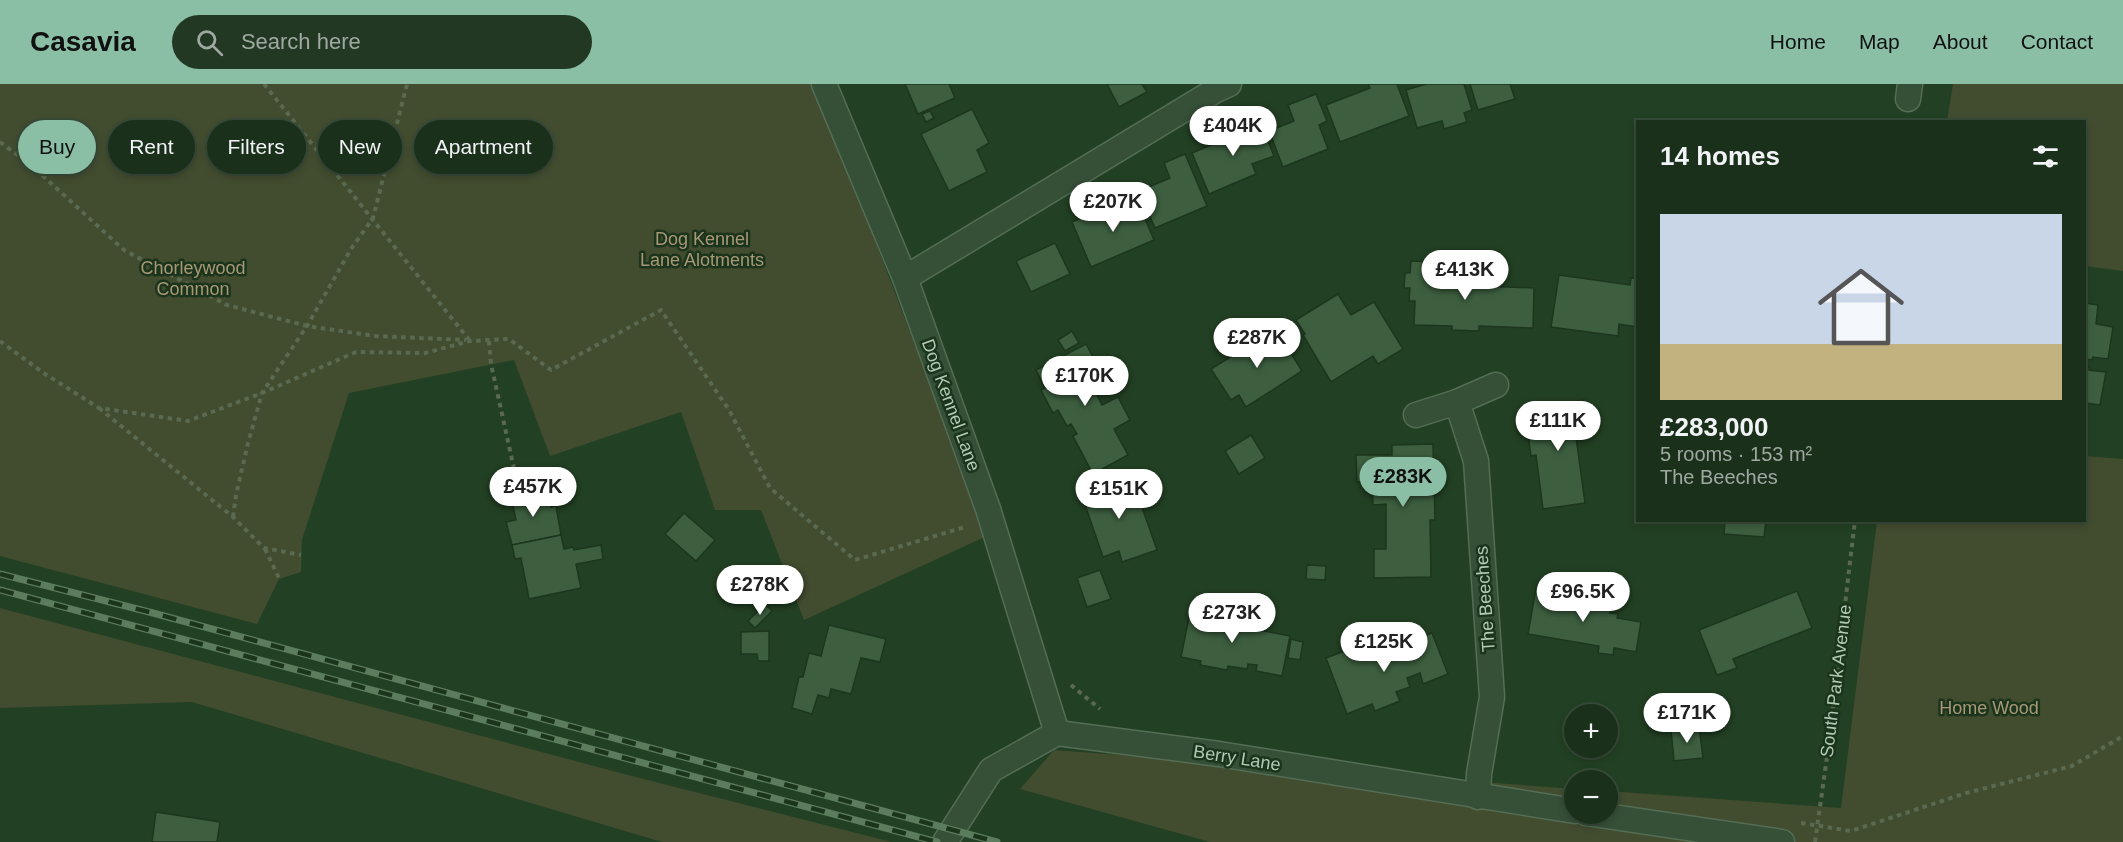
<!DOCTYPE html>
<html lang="en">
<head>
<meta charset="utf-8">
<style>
  body { margin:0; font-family:Helvetica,sans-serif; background:#233823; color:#f1f3f6; height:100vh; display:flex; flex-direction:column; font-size:22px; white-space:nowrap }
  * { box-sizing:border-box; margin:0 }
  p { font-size:20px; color:#9fa9a2 }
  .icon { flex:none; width:33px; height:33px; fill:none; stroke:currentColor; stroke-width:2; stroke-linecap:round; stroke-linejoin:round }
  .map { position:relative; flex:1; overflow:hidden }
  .side { position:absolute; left:1636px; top:36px; width:450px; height:402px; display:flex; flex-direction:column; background:#1a301a; border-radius:0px; box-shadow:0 3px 9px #0003,0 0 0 2px #384b39 }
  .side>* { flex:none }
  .banner { position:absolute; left:18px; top:36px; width:570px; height:54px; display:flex; gap:12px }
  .fabs { position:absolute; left:1564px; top:620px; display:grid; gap:12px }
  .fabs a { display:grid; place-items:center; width:54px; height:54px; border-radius:50%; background:#1a301a; box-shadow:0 3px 9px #0003,0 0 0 2px #384b39; font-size:30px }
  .price { position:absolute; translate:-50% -51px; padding:0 14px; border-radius:21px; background:#fff; color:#222; font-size:20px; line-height:39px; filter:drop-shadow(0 2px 3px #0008) }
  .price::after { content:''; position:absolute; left:50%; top:36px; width:18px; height:14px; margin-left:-9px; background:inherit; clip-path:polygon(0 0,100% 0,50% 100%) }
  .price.current { background:#8abfa5; color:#111 }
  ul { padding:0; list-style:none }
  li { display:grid; align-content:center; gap:12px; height:318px; padding:0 24px }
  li+li { border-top:2px solid #384b39 }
  li span { display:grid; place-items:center; height:186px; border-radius:0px; color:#555 }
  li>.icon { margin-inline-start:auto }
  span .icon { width:108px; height:108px; fill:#fffc; stroke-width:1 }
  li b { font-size:26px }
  h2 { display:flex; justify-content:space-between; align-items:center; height:72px; padding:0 24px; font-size:26px }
  .chip { padding:0 21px; border-radius:27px; background:#1a301a; box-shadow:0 3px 9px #0003,0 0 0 2px #384b39; font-size:21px; line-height:54px }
  .chip.current { background:#8abfa5; color:#111 }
  header { display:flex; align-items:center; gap:36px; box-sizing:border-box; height:84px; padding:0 30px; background:#8abfa5; color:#111 }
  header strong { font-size:28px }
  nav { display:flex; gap:33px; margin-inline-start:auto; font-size:21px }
  .search { width:420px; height:54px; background:#233823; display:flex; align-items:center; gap:15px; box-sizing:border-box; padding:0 21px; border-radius:33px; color:#9fa9a2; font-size:22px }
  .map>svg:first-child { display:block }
  .green { fill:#424c2f }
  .building { fill:#3d5f3f; stroke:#1d361e; stroke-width:1.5 }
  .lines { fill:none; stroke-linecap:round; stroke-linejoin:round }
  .street-casing { stroke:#546d55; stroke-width:27 }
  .path { stroke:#5a6a50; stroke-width:4; stroke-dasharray:4.5 4.5; stroke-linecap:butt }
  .street { stroke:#364f37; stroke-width:24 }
  .rail-casing { stroke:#5c7c5e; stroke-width:7 }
  .rail { stroke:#1b341c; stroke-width:4.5; stroke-dasharray:14; stroke-linecap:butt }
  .labels { text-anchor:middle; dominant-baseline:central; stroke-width:5; stroke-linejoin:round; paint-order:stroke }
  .park-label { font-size:18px; fill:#a89876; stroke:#1b341c }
  .street-label { font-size:18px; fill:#b2cab4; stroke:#1b341c }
</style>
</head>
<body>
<header>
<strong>Casavia</strong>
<div class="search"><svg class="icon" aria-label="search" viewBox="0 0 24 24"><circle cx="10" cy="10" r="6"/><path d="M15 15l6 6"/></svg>Search here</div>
<nav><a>Home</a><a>Map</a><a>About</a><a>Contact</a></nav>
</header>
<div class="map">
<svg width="2123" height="758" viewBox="0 0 2123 758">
  <rect width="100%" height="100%" fill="#224023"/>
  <!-- green -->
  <g class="green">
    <polygon points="0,0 812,0 858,111 987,452 804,536 761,426 715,426 681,328 550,372 514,276 349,309 302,456 301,488 279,495 257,540 0,472"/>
    <polygon points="1953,0 2123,0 2123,187 2085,182 2085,38 1947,37"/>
    <polygon points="2085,372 2123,375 2123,758 1210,758 1020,705 1054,666 1575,705 1575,729 1608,729 1608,707 1841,724 1877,437 2085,436"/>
    <polygon points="0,524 628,691 892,758 662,758 192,618 0,624"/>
  </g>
  <!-- building -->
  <g class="building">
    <polygon points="905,0 949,0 955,14 918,30"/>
    <polygon points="1107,0 1142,0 1147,8 1119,23"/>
    <polygon points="1368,0 1397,0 1409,32 1340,58 1326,21 1370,4"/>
    <polygon points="1426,0 1464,0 1472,26 1464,29 1467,38 1444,45 1442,37 1417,44 1406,6"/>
    <polygon points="1470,0 1510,0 1515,15 1478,26"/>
    <polygon points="1316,10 1327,37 1319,41 1328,65 1283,83 1269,47 1294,37 1288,21"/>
    <polygon points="972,25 989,59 977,66 987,88 949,107 921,50"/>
    <polygon points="930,27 934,34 926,38 922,30"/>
    <polygon points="1259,35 1274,72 1252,80 1256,90 1209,110 1192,69 1235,51 1233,46"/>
    <polygon points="1185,70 1207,122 1155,144 1139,107 1170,94 1164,79"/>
    <polygon points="1137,116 1154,156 1091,183 1072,138 1090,130 1092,136"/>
    <polygon points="1055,159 1070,190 1031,208 1016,177"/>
    <polygon points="1411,177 1438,178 1438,186 1460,187 1460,201 1534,204 1533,244 1479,242 1479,247 1452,246 1452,242 1414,241 1415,217 1409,217 1410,204 1404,204 1405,189 1410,189"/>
    <polygon points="1559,191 1630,201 1631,194 1638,194 1638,243 1619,240 1618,252 1551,243"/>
    <polygon points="1338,210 1351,231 1374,218 1403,265 1378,280 1373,272 1331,298 1303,251 1305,250 1296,236"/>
    <polygon points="2085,219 2098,221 2096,240 2113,243 2108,275 2093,273 2092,276 2085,275"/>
    <polygon points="1276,245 1302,287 1246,323 1239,311 1231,316 1211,285"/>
    <polygon points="1072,247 1079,259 1065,267 1058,256"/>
    <polygon points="1086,260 1103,292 1101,304 1095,307 1102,321 1118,313 1130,336 1114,345 1128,371 1093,390 1073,352 1077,350 1071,340 1067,342 1058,326 1053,329 1041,306 1045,304 1036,286"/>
    <polygon points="2085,283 2089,283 2089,286 2106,288 2100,321 2085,319"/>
    <polygon points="1584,316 1589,344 1575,346 1585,419 1543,425 1536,371 1531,372 1527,343 1532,343 1529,325"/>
    <polygon points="1251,351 1265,374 1239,390 1225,367"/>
    <polygon points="1433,360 1435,436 1430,436 1431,493 1374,494 1374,465 1386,465 1386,420 1373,421 1372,398 1357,398 1356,371 1392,371 1392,361"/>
    <polygon points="1131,392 1157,466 1122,478 1119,467 1103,473 1081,409"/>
    <polygon points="548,406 551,423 556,422 561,451 512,461 506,438 516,436 511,413"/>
    <polygon points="684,429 715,456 696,477 665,450"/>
    <polygon points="1725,436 1766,436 1764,453 1724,450"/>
    <polygon points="561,451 564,465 573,463 574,466 601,461 603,475 576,480 581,504 529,515 521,474 515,475 512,461"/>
    <polygon points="1307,481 1326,482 1325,496 1306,495"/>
    <polygon points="1100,486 1111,515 1087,523 1077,494"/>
    <polygon points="1536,504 1549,506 1548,514 1580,520 1582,508 1612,514 1610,529 1618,530 1617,534 1641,538 1636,568 1614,564 1613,571 1598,569 1599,562 1528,550"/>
    <polygon points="1797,507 1812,544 1733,575 1737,584 1717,591 1699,546"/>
    <polygon points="1192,519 1218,524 1216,538 1290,552 1282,592 1256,587 1257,581 1248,580 1247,585 1228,582 1227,586 1200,581 1201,577 1181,573"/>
    <polygon points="765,520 772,527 755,544 748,537"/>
    <polygon points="829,541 886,555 880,578 861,574 851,610 831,605 829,614 818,611 812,630 792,624 799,593 803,593 809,569 821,572"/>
    <polygon points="769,547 769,577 758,577 757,570 741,570 741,548"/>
    <polygon points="1432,549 1448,590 1423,600 1420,589 1407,594 1410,603 1396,608 1400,617 1375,627 1372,620 1347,630 1326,574 1358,562 1363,575"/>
    <polygon points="1291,555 1303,558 1300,576 1288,574"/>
    <polygon points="1699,642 1703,674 1674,677 1671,646"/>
    <polygon points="156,728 220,738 217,758 152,758"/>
  </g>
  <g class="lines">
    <!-- street casing -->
    <g class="street-casing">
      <g id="street">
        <polyline points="824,0 905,194 988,425 1057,649"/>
        <polyline points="1908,15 1910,0"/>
        <polyline points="905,194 1216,6 1229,0"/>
        <polyline points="1457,318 1476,377 1492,613 1479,690 1478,713"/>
        <polyline points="1416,331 1457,318 1496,301"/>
        <polyline points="1586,729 1782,758"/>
        <polyline points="945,758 991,686 1057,649 1219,670 1575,727"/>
      </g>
    </g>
    <!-- path -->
    <g class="path">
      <polyline points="264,0 470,257"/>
      <polyline points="0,58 31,81 124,166 227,221 307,242 375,252 466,256"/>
      <polyline points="0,257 42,288 99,324 188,337 262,309 356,268 425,269 470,257 509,255 551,286 661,226 729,326 770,404 855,476 965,443"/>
      <polyline points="489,257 491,280 518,403"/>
      <polyline points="99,324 233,433 264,464 301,471"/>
      <polyline points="233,433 236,411 248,359 262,309 307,242 351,165 373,134 407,0"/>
      <polyline points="265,465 279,494"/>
      <polyline points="1071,601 1100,625"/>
      <polyline points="1801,739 1851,747 1966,709 2072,682 2123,652"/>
      <polyline points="1815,758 1827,673 1855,436"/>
    </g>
    <!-- street -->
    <use href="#street" class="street"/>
    <!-- rail casing -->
    <g class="rail-casing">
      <g id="rail">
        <polyline points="0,490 153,529 997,758"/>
        <polyline points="0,506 937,758"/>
      </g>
    </g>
    <!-- rail -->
    <use href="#rail" class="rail"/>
  </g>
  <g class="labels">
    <!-- park labels -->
    <g class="park-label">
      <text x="702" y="155">Dog Kennel<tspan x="702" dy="21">Lane Alotments</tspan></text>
      <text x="193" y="184">Chorleywood<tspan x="193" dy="21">Common</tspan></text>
      <text x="1989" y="624">Home Wood</text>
    </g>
    <!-- street labels -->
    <g class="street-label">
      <text transform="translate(951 321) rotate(70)">Dog Kennel Lane</text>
      <text transform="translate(1485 515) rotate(-94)">The Beeches</text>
      <text transform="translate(1836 597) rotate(-83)">South Park Avenue</text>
      <text transform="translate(1237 674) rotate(9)">Berry Lane</text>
    </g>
  </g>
</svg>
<div class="fabs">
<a>+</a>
<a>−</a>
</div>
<b class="price" style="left:1233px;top:73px">£404K</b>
<b class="price" style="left:1113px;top:149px">£207K</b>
<b class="price" style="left:1465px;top:217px">£413K</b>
<b class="price" style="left:1257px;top:285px">£287K</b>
<b class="price" style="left:1085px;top:323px">£170K</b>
<b class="price" style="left:1558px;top:368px">£111K</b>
<b class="price current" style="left:1403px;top:424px">£283K</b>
<b class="price" style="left:533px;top:434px">£457K</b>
<b class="price" style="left:1119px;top:436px">£151K</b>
<b class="price" style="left:760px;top:532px">£278K</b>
<b class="price" style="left:1583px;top:539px">£96.5K</b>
<b class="price" style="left:1232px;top:560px">£273K</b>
<b class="price" style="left:1384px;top:589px">£125K</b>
<b class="price" style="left:1687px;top:660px">£171K</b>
<div class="banner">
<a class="chip current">Buy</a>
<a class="chip">Rent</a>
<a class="chip">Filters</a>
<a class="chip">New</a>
<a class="chip">Apartment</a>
</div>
<section class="side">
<h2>14 homes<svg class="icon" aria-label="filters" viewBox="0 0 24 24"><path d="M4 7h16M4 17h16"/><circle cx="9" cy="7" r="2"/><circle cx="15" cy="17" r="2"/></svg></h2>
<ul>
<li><span style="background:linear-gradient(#c9d6e8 70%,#c2b280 0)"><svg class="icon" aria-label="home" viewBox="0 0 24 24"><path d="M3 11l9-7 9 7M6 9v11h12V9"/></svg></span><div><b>£283,000</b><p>5 rooms · 153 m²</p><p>The Beeches</p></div></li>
</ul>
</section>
</div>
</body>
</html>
